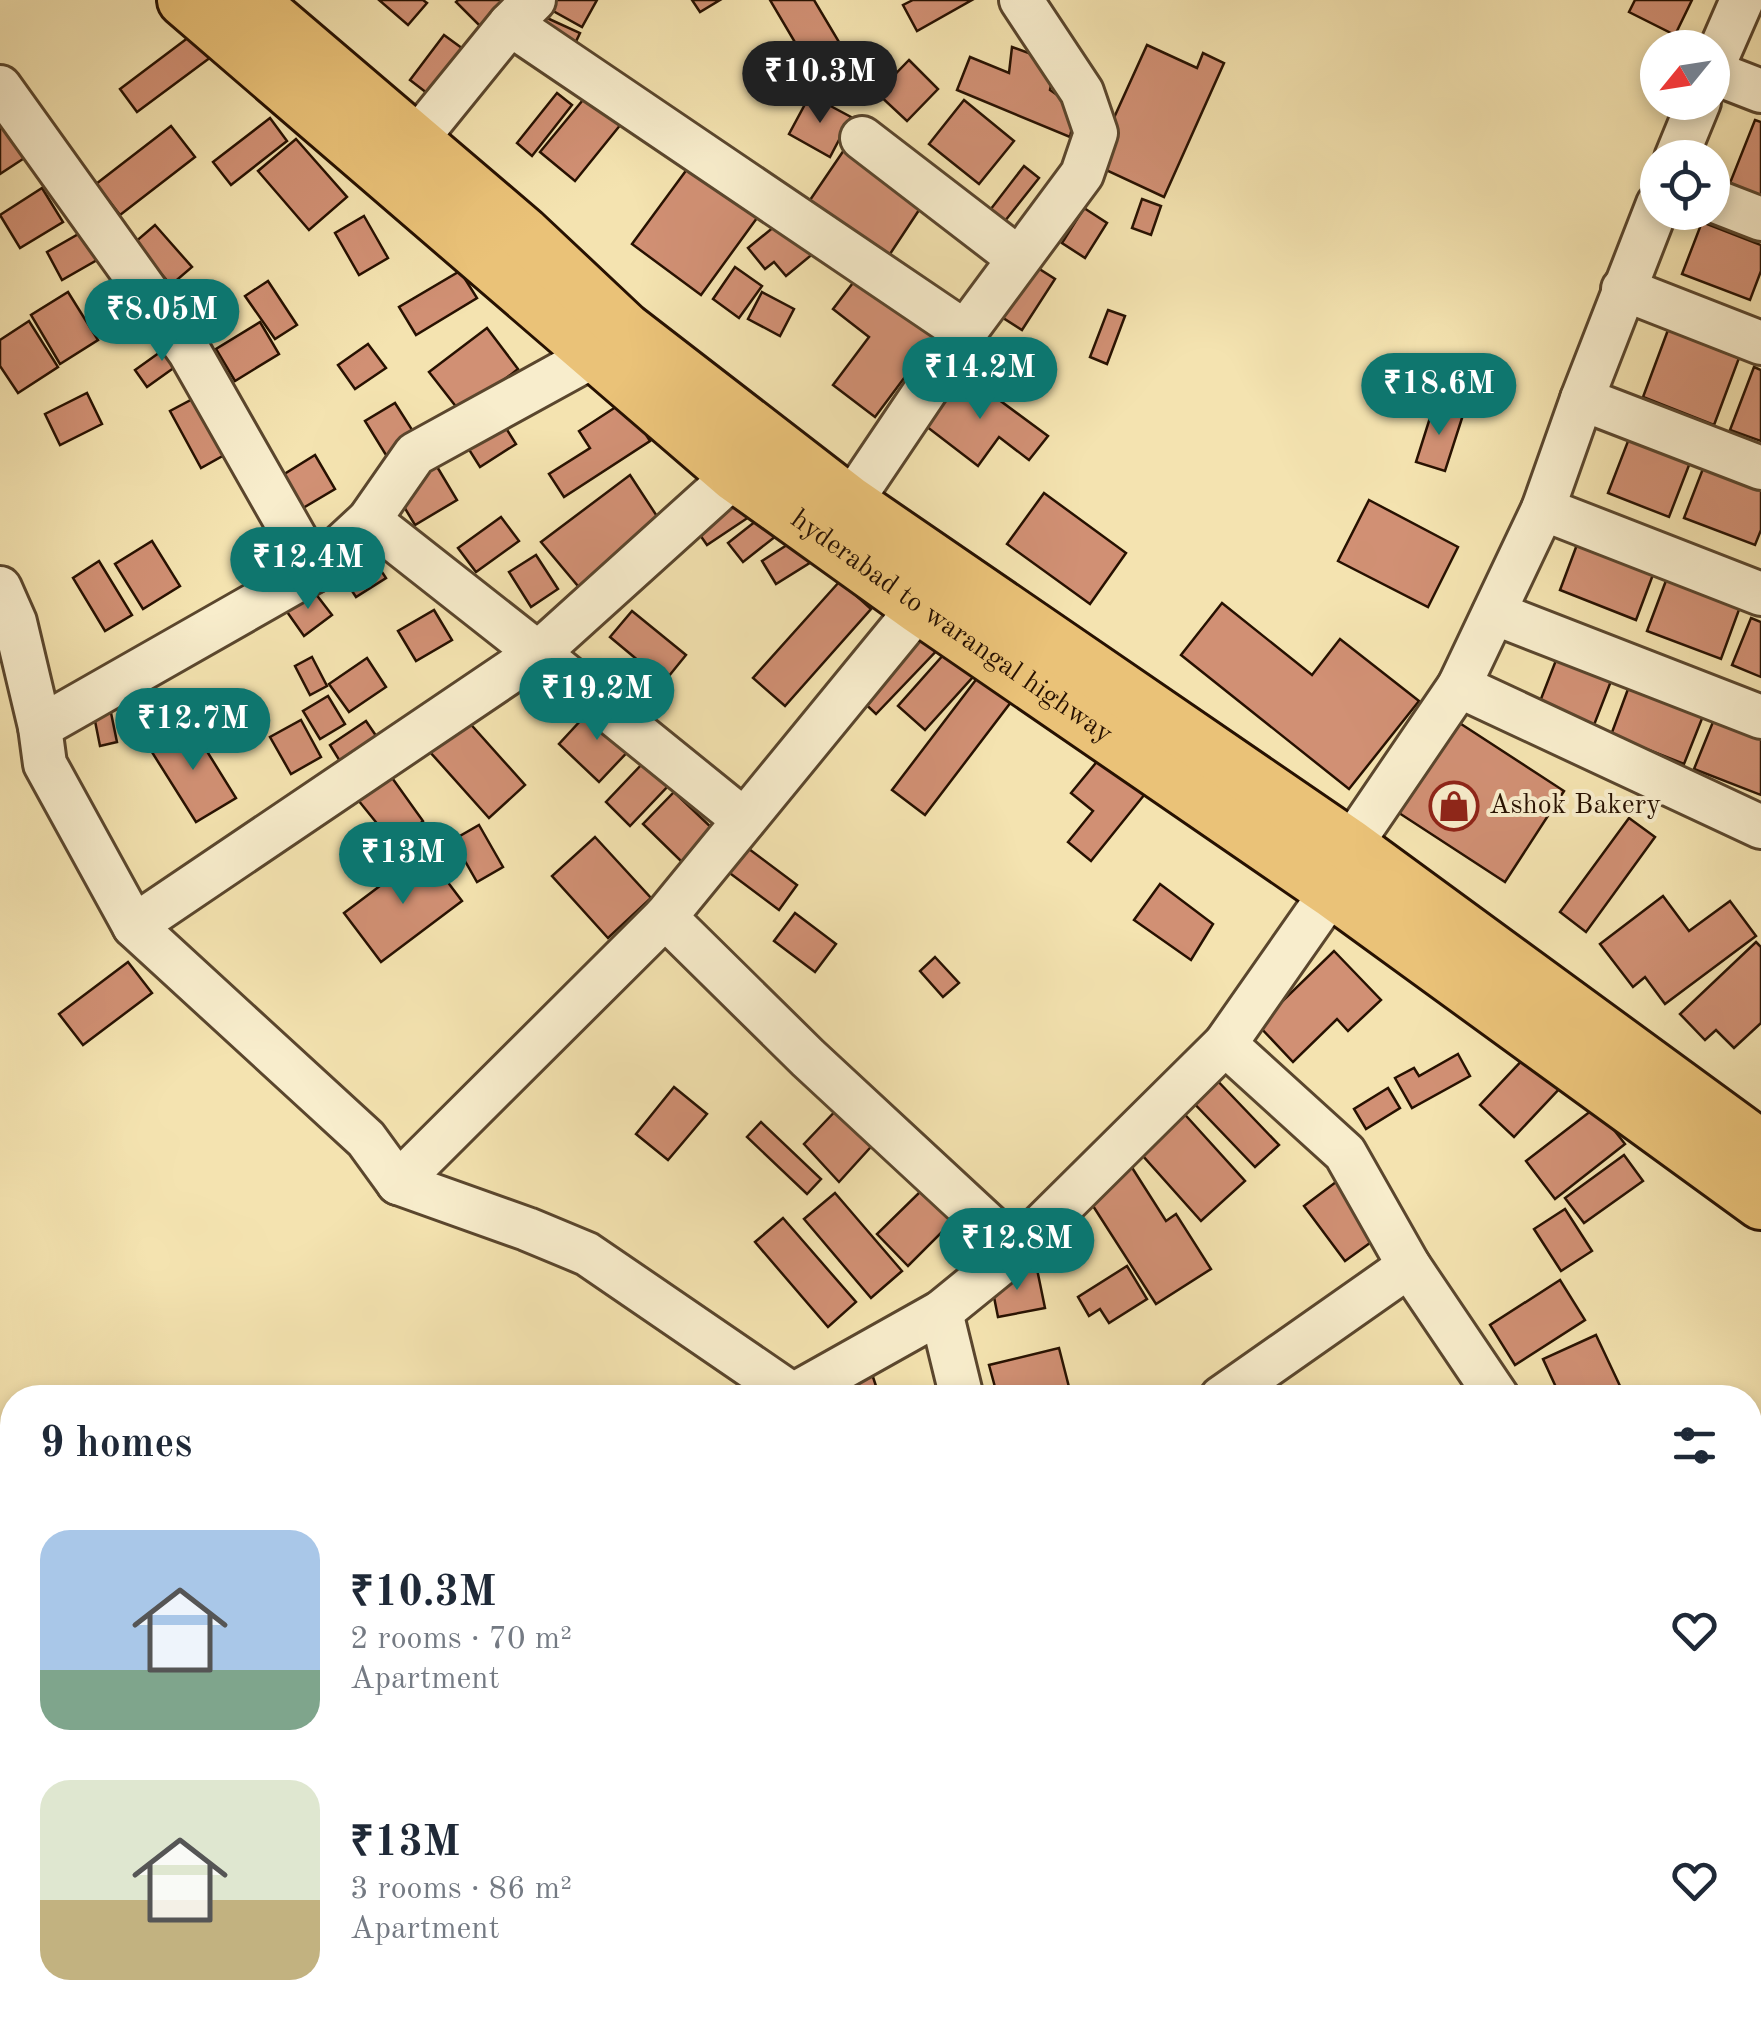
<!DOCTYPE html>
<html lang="en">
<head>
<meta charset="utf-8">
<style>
  body { margin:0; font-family:"Old Standard TT",serif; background:#f6f6f7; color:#1f2937; height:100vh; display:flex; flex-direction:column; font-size:38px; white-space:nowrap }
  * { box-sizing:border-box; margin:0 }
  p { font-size:32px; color:#747a83 }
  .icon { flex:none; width:55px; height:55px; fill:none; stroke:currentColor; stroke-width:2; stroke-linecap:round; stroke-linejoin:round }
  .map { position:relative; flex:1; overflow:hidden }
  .panel { position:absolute; left:0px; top:1385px; width:1762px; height:640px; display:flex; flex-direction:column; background:#fff; border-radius:40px 40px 0 0; box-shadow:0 5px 15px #0003 }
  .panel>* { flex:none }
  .needle { width:65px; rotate:240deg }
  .controls { position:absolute; left:1640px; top:30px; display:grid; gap:20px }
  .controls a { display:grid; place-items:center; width:90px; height:90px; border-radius:50%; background:#fff; box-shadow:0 5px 15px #0003; font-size:50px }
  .price { position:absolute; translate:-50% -85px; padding:0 22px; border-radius:35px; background:#0f766e; color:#fff; font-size:32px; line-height:65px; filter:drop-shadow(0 2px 5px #0008) }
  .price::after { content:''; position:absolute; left:50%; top:60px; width:30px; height:22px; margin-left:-15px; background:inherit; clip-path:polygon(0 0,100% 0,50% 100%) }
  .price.on { background:#222; color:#fff }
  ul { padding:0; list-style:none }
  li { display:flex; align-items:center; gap:30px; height:250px; padding:0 40px }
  li span { display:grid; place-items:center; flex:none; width:280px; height:200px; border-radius:30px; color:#555 }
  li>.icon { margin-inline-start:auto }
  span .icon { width:120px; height:120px; fill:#fffc; stroke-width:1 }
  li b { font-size:42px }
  h2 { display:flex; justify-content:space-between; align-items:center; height:120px; padding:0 40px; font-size:42px }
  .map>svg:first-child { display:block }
  .building { fill:#d19074; stroke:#271101; stroke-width:2.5 }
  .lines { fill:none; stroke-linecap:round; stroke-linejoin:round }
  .minor-casing { stroke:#5a462d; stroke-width:48 }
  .major-casing { stroke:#271101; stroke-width:58 }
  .minor { stroke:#f8edcc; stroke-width:42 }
  .major { stroke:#eac278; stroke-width:52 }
  .labels { text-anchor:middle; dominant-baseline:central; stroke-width:8; stroke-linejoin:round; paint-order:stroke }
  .street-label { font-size:28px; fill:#271101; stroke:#f8edcc }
  .poi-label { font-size:28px; fill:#271101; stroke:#f8edcc; text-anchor:start }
</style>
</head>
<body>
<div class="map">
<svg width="1761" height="2025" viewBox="0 0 1761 2025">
  <rect width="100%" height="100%" fill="#f4e3b0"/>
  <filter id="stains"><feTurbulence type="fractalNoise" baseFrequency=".002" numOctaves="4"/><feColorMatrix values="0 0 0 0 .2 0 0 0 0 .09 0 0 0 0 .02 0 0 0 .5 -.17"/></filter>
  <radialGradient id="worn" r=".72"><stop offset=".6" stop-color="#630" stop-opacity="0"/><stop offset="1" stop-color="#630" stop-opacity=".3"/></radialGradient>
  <!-- building -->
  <g class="building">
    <polygon points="379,0 423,0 427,3 408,25"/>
    <polygon points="458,0 528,0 491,37 456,2"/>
    <polygon points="550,0 597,0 582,27 546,7"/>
    <polygon points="692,0 720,0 700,12"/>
    <polygon points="770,0 814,0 839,42 806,61"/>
    <polygon points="913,0 972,0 917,31 903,5"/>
    <polygon points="1635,0 1692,0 1675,35 1629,12"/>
    <polygon points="547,18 580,33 570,54 537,38"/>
    <polygon points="193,34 211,57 137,112 120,89"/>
    <polygon points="444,35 470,54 436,100 410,80"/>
    <polygon points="1147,45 1197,68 1203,53 1224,63 1164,197 1093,164"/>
    <polygon points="1012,47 1056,63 1050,90 1076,108 1070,137 957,90 970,57 1009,73"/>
    <polygon points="909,60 938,89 907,121 877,93"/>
    <polygon points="592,89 626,118 575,181 540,152"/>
    <polygon points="557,93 572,105 532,156 517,143"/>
    <polygon points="810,95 851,117 830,157 789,134"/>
    <polygon points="964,100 1014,141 979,184 929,144"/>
    <polygon points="270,118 287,141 231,185 213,162"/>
    <polygon points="1755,120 1761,122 1761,196 1730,183"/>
    <polygon points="3,123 26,157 0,174 0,125"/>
    <polygon points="171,126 195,157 120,215 96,184"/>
    <polygon points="296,139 347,197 309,230 258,171"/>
    <polygon points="844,150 923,204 886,260 806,206"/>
    <polygon points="696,157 765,207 701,295 632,244"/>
    <polygon points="1024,166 1039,178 1001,226 987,214"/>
    <polygon points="42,188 63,222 20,248 0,215"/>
    <polygon points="1142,199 1161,206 1151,235 1132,228"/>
    <polygon points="1084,208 1107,223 1085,258 1062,243"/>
    <polygon points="364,216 388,258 359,275 335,233"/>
    <polygon points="786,217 815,252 786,276 774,262 765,269 748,248"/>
    <polygon points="1702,222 1761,245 1761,271 1750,300 1682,274"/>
    <polygon points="155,225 192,267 171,285 134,243"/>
    <polygon points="82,232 97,260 62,280 47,252"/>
    <polygon points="1030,263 1055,279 1022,330 997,314"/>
    <polygon points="735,267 762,286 739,318 713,299"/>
    <polygon points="460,271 477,298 416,335 399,307"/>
    <polygon points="859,275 937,334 875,417 833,385 869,337 833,309"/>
    <polygon points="268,281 297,325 275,339 245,296"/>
    <polygon points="68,292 98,340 60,364 31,315"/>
    <polygon points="762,292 794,309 780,336 748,319"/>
    <polygon points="1108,310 1125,316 1107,364 1090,357"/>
    <polygon points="29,321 58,367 18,393 0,366 0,340"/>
    <polygon points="260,322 279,354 235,381 216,349"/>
    <polygon points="487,328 518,369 461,413 429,372"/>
    <polygon points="1668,330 1739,358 1714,425 1643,397"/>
    <polygon points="177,340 189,357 147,387 135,370"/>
    <polygon points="368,344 386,368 355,389 338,365"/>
    <polygon points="1754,367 1761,370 1761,441 1730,430"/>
    <polygon points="960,371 1048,436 1029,460 999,437 978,466 922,423"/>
    <polygon points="87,393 102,424 60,445 45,414"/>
    <polygon points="204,393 235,449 201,468 170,411"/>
    <polygon points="625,401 650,441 564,497 549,474 590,448 579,431"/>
    <polygon points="395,403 416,436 386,455 365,421"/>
    <polygon points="1434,405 1463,415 1445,471 1416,462"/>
    <polygon points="504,425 516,444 480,467 468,448"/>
    <polygon points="1630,436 1691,460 1669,517 1608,493"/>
    <polygon points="315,455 335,489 298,511 278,478"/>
    <polygon points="436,465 457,500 415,525 394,490"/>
    <polygon points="1704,466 1761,488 1761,530 1755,545 1684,518"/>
    <polygon points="630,475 666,530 583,592 541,542"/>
    <polygon points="739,489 755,513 707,545 691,522"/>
    <polygon points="1044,493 1126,553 1090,604 1007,544"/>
    <polygon points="1369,500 1458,547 1428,607 1338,561"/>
    <polygon points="501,517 519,541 476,572 458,548"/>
    <polygon points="761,517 776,536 743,562 728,543"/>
    <polygon points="801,536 816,559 776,584 762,561"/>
    <polygon points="152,541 180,586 143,609 115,564"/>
    <polygon points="1578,542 1654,572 1636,620 1560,590"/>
    <polygon points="367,549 386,578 356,597 337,568"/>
    <polygon points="536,555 558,589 531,607 509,572"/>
    <polygon points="99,561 132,615 105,631 73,578"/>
    <polygon points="1667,578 1740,607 1721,659 1647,631"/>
    <polygon points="840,581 871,609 785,706 753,678"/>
    <polygon points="312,589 332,615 304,636 285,609"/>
    <polygon points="1222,603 1312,675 1340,639 1419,701 1349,789 1181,655"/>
    <polygon points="434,610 452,640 416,661 398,631"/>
    <polygon points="632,611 686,655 664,682 610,637"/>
    <polygon points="1751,618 1761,622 1761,677 1732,665"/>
    <polygon points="923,627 942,645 876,714 858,697"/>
    <polygon points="953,644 981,668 925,730 898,706"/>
    <polygon points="1558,655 1613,676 1594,725 1539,704"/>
    <polygon points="312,657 327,686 310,695 295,666"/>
    <polygon points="367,658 386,687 349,712 329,684"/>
    <polygon points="991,660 1024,685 925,815 892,790"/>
    <polygon points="1631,681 1705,711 1684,764 1611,735"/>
    <polygon points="138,683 156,714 137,726 119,695"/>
    <polygon points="328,696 345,724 320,739 303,711"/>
    <polygon points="595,705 636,743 599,782 559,744"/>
    <polygon points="110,708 117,742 100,746 93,711"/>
    <polygon points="1717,712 1761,729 1761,795 1694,769"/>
    <polygon points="466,719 525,785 489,818 430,752"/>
    <polygon points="301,720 321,757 291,774 270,737"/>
    <polygon points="366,721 383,746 346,771 330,745"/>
    <polygon points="1458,722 1564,791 1505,882 1399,813"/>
    <polygon points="190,724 236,798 196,822 150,749"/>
    <polygon points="1109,747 1153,784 1091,861 1068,842 1093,811 1071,793"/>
    <polygon points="644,762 669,785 630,826 606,802"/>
    <polygon points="385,768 423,821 396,847 354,795"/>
    <polygon points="674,792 715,831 683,863 643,824"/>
    <polygon points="1629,818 1655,837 1586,932 1560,912"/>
    <polygon points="479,825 503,867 477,882 453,840"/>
    <polygon points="595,837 651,898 608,938 552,876"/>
    <polygon points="737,840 797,885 779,910 719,865"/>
    <polygon points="425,852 462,901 381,962 344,913"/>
    <polygon points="1160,884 1213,924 1191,960 1134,920"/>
    <polygon points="1663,896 1689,931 1730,901 1756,936 1665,1004 1645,977 1633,987 1600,944"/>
    <polygon points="795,913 836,944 815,972 774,941"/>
    <polygon points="1756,942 1761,947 1761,1023 1734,1048 1716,1030 1705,1040 1680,1014"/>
    <polygon points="1334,951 1381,1000 1348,1031 1337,1019 1293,1062 1258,1025"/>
    <polygon points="935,957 959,983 943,997 920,971"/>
    <polygon points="128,962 152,993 83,1045 59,1014"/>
    <polygon points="1458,1054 1470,1076 1412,1108 1395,1078 1414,1068 1419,1076"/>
    <polygon points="1527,1055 1561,1087 1514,1137 1480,1105"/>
    <polygon points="1211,1074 1279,1145 1255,1167 1188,1097"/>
    <polygon points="674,1087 707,1114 668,1160 636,1134"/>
    <polygon points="1388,1088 1400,1108 1366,1129 1354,1109"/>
    <polygon points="843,1103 878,1139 839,1182 804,1144"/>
    <polygon points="1596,1107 1625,1144 1555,1199 1526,1161"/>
    <polygon points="1179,1108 1245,1181 1201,1221 1135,1147"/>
    <polygon points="761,1122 821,1179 807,1194 747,1137"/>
    <polygon points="1624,1155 1643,1181 1584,1223 1565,1198"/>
    <polygon points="1131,1166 1166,1221 1176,1214 1211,1269 1156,1304 1086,1195"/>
    <polygon points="1340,1179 1381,1235 1345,1261 1304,1206"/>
    <polygon points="925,1187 956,1218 908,1266 877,1234"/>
    <polygon points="835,1193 902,1271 871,1298 804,1219"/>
    <polygon points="1565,1209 1592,1251 1561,1271 1534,1229"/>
    <polygon points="783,1218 856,1302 828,1327 755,1242"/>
    <polygon points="1127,1266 1147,1299 1109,1323 1100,1309 1089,1316 1078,1297"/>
    <polygon points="1037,1269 1045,1308 998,1317 990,1277"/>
    <polygon points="1560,1280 1585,1320 1515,1365 1490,1325"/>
    <polygon points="1596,1335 1620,1386 1595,1398 1561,1398 1543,1359"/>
    <polygon points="1059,1348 1070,1391 1045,1398 998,1398 989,1365"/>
    <polygon points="868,1362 879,1395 871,1398 838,1398 831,1375"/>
    <polygon points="187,2012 191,2012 198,2025 164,2025"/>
    <polygon points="322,2012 331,2012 338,2025 297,2025"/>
    <polygon points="1216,2012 1270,2012 1274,2025 1220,2025"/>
    <polygon points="1527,2012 1554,2012 1556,2025 1528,2025"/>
    <polygon points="1570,2012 1602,2012 1604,2025 1572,2025"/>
    <polygon points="1654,2012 1703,2012 1704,2025 1656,2025"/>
    <polygon points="1761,2013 1761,2025 1734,2025 1733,2016"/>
  </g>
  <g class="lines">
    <!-- minor casing -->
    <g class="minor-casing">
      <g id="minor">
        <polyline points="510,24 965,332"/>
        <polyline points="1712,69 1742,0"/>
        <polyline points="1712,72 1761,91"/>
        <polyline points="0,87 189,351 314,571"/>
        <polyline points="862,138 1018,258"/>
        <polyline points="415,141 510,24 534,0"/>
        <polyline points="1676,158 1699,102"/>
        <polyline points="1712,200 1761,219"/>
        <polyline points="1623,289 1761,343"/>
        <polyline points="595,355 415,454 369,520 314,571 40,727 45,764 134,926 366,1139 398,1183 527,1229 587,1254 793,1395 941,1312 1016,1251 1225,1044 1332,891"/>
        <polyline points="1582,399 1761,468"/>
        <polyline points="850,503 965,332 1082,174 1096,133 1082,92 1021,0"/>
        <polyline points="1543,509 1761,594"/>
        <polyline points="369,520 538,653 744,820"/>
        <polyline points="0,588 15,622 40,727"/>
        <polyline points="919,607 665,917 808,1058 1016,1251"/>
        <polyline points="1494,613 1761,717"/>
        <polyline points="1459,686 1761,827"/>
        <polyline points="1350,846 1459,686 1543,509 1582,399 1658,204"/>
        <polyline points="134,926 538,653 735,475"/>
        <polyline points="1225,1044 1345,1153 1409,1266 1498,1398"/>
        <polyline points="398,1183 665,917"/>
        <polyline points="941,1312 962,1398"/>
        <polyline points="1221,1398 1409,1266"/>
        <polyline points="1750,1606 1761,1604"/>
        <polyline points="1750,1841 1761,1840"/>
        <polyline points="1750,1944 1761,1942"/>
        <polyline points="209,2012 214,2025"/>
        <polyline points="725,2012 729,2025"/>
        <polyline points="926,2012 930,2025"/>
        <polyline points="1139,2012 1143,2025"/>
        <polyline points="568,2025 583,2012"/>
      </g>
    </g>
    <!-- major casing -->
    <g class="major-casing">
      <g id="major">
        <path id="s1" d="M184,0L735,475L919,607L1332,891L1761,1203"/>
        <polyline points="250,0 523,233 625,329 850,503 1350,846 1761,1147"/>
      </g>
    </g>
    <!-- minor -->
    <use href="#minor" class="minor"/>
    <!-- major -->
    <use href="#major" class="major"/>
  </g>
  <!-- icons -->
  <defs>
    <g id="shop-ring" transform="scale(2.5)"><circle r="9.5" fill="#f8edcc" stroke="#8f2418" stroke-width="1.5"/><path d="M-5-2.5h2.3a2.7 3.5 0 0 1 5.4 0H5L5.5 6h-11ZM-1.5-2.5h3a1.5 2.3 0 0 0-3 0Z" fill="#8f2418"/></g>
  </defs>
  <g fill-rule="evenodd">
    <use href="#shop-ring" x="1454" y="806"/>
  </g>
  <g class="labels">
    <!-- street labels -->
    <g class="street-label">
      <text stroke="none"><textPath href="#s1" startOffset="992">hyderabad to warangal highway</textPath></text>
    </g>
    <!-- poi labels -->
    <g class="poi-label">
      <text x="1489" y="806">Ashok Bakery</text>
    </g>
  </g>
  <rect width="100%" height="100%" filter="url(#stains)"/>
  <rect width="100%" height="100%" fill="url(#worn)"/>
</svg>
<div class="controls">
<a><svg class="needle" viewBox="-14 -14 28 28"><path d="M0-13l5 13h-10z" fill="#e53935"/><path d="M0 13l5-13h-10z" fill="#747a83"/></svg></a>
<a><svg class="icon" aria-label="locate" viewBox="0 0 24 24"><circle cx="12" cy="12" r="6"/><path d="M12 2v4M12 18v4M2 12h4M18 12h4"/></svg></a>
</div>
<b class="price on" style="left:820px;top:126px">₹10.3M</b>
<b class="price" style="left:162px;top:364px">₹8.05M</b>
<b class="price" style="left:980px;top:422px">₹14.2M</b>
<b class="price" style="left:1439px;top:438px">₹18.6M</b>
<b class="price" style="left:308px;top:612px">₹12.4M</b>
<b class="price" style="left:597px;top:743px">₹19.2M</b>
<b class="price" style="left:193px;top:773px">₹12.7M</b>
<b class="price" style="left:403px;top:907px">₹13M</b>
<b class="price" style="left:1017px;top:1293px">₹12.8M</b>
<section class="panel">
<h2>9 homes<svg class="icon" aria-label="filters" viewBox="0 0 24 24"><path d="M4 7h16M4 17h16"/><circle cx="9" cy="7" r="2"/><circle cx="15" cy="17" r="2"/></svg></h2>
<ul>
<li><span style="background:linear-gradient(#a9c7e8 70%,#7fa58c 0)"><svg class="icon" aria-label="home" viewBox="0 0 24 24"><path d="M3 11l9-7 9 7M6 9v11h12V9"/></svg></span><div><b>₹10.3M</b><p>2 rooms · 70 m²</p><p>Apartment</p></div><svg class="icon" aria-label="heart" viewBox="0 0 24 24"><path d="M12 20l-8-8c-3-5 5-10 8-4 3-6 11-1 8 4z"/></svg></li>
<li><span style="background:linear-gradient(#dfe7d0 60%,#c2b280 0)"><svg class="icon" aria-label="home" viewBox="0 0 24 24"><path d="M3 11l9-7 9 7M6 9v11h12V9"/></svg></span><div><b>₹13M</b><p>3 rooms · 86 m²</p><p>Apartment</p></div><svg class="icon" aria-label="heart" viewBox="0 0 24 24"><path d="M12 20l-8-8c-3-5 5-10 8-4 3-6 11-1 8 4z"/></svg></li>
</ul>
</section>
</div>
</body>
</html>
